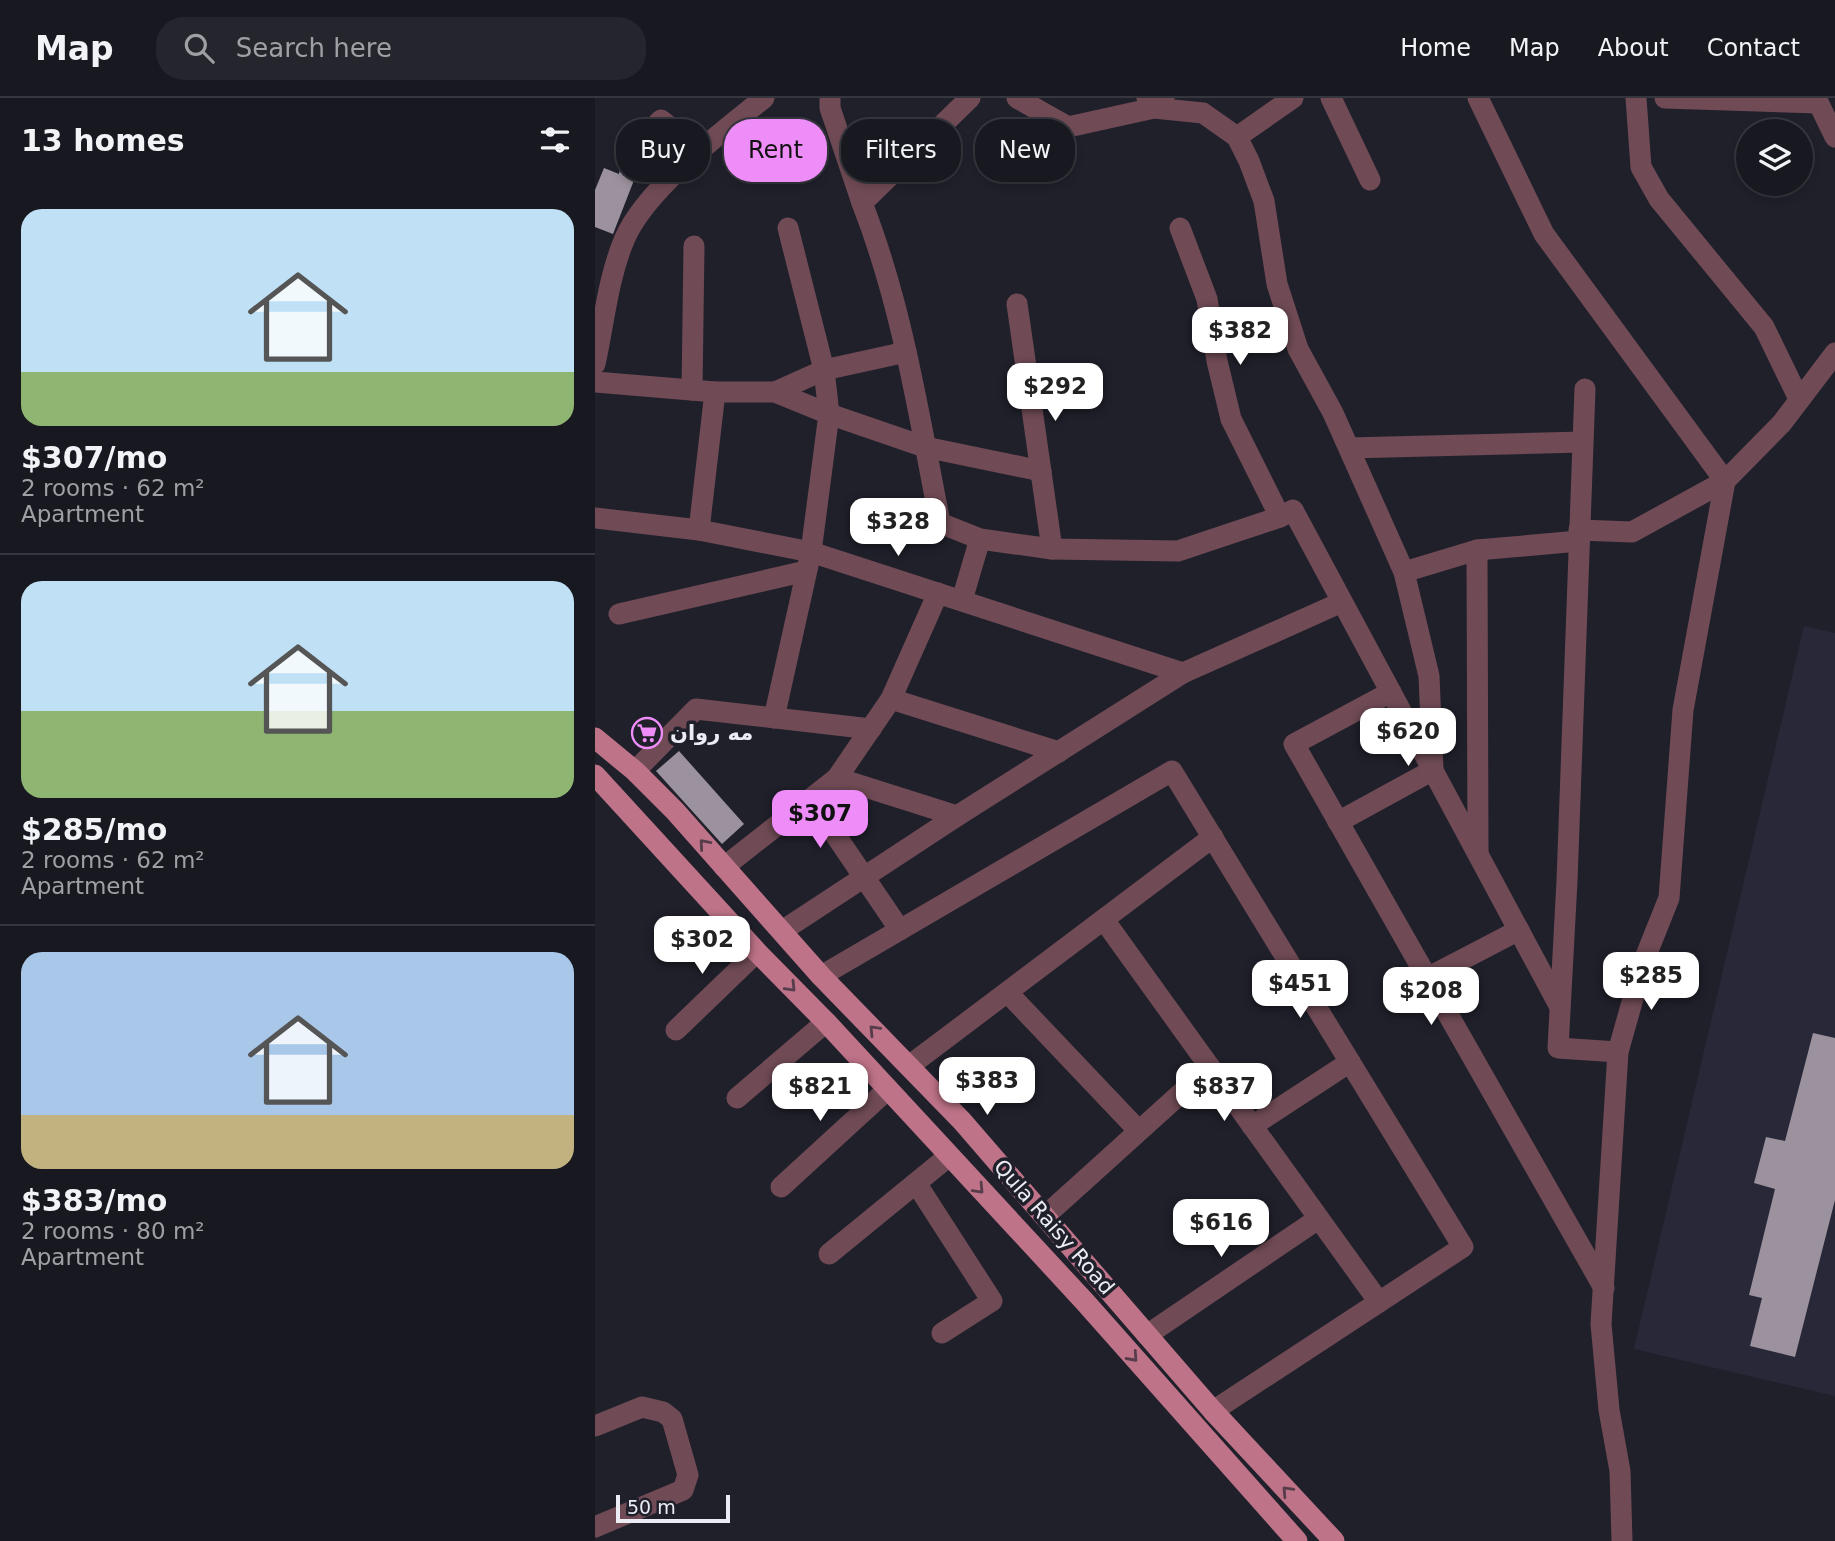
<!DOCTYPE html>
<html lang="en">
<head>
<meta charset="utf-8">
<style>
  body { margin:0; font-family:"DejaVu Sans",Vazirmatn,sans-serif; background:#25252d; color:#f1f3f6; height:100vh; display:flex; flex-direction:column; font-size:26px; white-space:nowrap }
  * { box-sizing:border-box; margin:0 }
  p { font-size:23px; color:#9fa0a5 }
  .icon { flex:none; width:38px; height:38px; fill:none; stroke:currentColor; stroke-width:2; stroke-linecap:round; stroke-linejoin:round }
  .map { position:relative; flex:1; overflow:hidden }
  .side { display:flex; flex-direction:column; background:#181820; width:595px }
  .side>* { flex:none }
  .guide { position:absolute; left:21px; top:21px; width:665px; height:63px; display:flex; gap:14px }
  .controls { position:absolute; left:1141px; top:21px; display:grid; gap:14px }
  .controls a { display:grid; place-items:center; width:77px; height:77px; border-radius:50%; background:#181820; box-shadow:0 4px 10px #0003,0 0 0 2px #36373e; font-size:35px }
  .scale { position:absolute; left:21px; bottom:18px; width:114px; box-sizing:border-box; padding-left:7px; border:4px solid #ececf4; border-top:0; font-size:19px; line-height:24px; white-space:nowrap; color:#ececf4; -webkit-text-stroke:5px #20202b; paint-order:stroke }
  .price { position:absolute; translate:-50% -60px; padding:0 16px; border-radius:14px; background:#fff; color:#222; font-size:23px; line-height:46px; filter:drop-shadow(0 2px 4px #0008) }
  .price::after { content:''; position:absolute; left:50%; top:42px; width:21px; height:16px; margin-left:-10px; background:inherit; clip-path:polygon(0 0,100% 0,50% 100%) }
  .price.current { background:#ee8cf8; color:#111 }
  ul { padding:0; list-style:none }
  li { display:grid; align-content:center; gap:14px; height:371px; padding:0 21px }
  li+li { border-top:2px solid #36373e }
  li span { display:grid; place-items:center; height:217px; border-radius:21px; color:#555 }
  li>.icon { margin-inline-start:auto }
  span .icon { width:126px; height:126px; fill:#fffc; stroke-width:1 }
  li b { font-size:30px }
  h2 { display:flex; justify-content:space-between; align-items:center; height:84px; padding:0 21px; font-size:30px }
  .chip { padding:0 24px; border-radius:28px; background:#181820; box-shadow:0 4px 10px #0003,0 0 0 2px #36373e; font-size:24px; line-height:63px }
  .chip.current { background:#ee8cf8; color:#111 }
  header { display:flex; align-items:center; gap:42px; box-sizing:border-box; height:98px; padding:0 35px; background:#181820; border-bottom:2px solid #36373e }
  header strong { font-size:33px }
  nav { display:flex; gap:38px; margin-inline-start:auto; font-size:24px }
  .search { width:490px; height:63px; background:#25252d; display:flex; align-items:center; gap:18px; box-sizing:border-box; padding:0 24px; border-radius:28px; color:#9fa0a5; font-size:26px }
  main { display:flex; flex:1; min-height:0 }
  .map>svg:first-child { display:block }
  .built { fill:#282839 }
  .building { fill:#9c929e }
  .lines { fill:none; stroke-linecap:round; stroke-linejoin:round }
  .minor { stroke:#704b55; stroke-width:21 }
  .major { stroke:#be7388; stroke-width:21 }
  .oneway { stroke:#573d4c }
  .labels { text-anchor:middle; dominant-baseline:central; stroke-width:7; stroke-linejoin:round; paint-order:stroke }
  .poi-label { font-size:21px; font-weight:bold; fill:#ececf4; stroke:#20202b; text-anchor:start }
  .street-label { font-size:21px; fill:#ececf4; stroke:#20202b }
</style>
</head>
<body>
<header>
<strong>Map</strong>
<div class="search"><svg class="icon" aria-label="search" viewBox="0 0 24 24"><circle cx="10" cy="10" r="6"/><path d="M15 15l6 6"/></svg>Search here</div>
<nav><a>Home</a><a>Map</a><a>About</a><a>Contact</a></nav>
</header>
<main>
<section class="side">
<h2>13 homes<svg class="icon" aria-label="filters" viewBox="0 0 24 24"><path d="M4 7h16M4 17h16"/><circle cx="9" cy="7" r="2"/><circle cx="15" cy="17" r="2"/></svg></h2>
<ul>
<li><span style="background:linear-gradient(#bfe0f5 75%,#8fb573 0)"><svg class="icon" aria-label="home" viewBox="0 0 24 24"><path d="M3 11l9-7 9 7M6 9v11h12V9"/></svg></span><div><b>$307/mo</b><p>2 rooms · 62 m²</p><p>Apartment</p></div></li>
<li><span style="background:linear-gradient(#bfe0f5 60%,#8fb573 0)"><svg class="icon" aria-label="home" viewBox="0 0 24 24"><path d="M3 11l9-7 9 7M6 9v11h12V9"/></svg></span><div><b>$285/mo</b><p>2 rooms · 62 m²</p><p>Apartment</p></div></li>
<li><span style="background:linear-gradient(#a9c7e8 75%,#c2b280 0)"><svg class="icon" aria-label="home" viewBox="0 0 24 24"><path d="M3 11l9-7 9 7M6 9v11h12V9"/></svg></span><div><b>$383/mo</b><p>2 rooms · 80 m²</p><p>Apartment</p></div></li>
</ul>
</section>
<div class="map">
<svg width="1240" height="1443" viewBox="0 0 1240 1443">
  <rect width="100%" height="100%" fill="#20202b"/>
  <!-- built -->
  <polygon class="built" points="1209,528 1240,535 1240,1298 1039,1251"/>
  <!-- building -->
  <g class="building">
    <polygon points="9,70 24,76 25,71 41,77 18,136 0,129 0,92"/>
    <polygon points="84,653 149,726 127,746 61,673"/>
    <polygon points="1218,935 1240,940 1240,1102 1200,1259 1155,1248 1167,1200 1154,1197 1180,1091 1159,1085 1171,1039 1190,1043"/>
  </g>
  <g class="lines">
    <!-- minor -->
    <g class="minor">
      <polyline points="235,0 235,10 267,105"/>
      <path d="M375,0L267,105C307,207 324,317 345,425L385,441L457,451L583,453L685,419L698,412L965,909"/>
      <polyline points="422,0 473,29 559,10 569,1"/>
      <polyline points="552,0 559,10 608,15 642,39 654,63 669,103 682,186 703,251 738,315 809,474 834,578 838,672 743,724"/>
      <polyline points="736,0 775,82"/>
      <polyline points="883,0 949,136 1130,383 1088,612 1074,800 1048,865 1023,954 1006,1226 1014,1312 1025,1373 1027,1443"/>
      <polyline points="1041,0 1046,69 1064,101 1169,229 1204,301"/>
      <polyline points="1070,0 1223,5"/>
      <polyline points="1221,0 1240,39"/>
      <polyline points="57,31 66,22 105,52"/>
      <polyline points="642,39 698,0"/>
      <polyline points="585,130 612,201 622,263 636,321 685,419"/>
      <polyline points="422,206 457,451"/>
      <path d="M0,266C9,225 13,179 30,140C52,90 127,34 169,0"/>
      <polyline points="0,284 120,294 180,294 234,316 330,349 446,373"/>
      <polyline points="990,291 972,783 963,950 1023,954"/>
      <polyline points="97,292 99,148"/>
      <polyline points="180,294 229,272 311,254"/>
      <polyline points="754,350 987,344"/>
      <polyline points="0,420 104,432 216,454 588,575"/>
      <polyline points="104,432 120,294"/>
      <polyline points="984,432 1037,434 1130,383 1187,325 1240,255"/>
      <polyline points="882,452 883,754"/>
      <polyline points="809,474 882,452 984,443"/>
      <polyline points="367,502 385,441"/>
      <polyline points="24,516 211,473"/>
      <polyline points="796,594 699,646 1009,1190"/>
      <polyline points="296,601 464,654"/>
      <polyline points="179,620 216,454 234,316 229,272 193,130"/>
      <polyline points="40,673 101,611 276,631"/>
      <polyline points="242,680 362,718"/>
      <polyline points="216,701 305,832"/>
      <polyline points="129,769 242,680 296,601 343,495"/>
      <polyline points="509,822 784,1204"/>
      <polyline points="187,833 362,718 588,575 747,504"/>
      <polyline points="226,878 577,673 868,1149 618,1313"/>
      <polyline points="832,880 924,832"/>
      <polyline points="413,895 543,1032"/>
      <polyline points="81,932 162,854"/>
      <polyline points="314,968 618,739"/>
      <polyline points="142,1000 231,924"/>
      <polyline points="657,1028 755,964"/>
      <polyline points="321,1085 397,1203 347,1235"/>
      <polyline points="186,1089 293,991"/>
      <polyline points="450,1118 615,969"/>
      <polyline points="234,1156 354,1058"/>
      <polyline points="552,1237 723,1121"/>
      <polyline points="0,1328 47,1309 68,1314 77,1321 93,1377 88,1392 0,1429"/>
    </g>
    <!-- major -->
    <g class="major">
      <polyline points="0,640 40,673 80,713 226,878 367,1023 618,1313 739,1443"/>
      <polyline points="0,677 162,854 231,924 490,1204 702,1443"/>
    </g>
  </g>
  <!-- one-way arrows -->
  <defs><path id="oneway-chevron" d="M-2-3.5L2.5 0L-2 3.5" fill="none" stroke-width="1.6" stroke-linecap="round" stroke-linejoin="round" transform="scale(1.75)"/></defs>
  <g class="oneway">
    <use href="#oneway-chevron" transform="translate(109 746) rotate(-131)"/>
    <use href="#oneway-chevron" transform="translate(196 889) rotate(46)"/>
    <use href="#oneway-chevron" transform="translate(279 932) rotate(-134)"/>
    <use href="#oneway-chevron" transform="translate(384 1091) rotate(47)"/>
    <use href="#oneway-chevron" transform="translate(538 1259) rotate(48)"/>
    <use href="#oneway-chevron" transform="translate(692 1393) rotate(-133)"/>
  </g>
  <!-- icons -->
  <defs>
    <g id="supermarket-ring" transform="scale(1.575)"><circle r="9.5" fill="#20202b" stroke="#ee8cf8" stroke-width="1.5"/><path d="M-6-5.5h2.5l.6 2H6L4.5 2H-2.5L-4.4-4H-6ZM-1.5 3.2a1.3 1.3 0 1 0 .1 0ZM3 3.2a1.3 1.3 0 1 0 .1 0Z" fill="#ee8cf8"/></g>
  </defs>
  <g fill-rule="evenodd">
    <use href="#supermarket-ring" x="52" y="635"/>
  </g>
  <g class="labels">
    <!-- poi labels -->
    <g class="poi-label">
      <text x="75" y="635">مه روان</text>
    </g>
    <!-- street labels -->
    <g class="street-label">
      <text transform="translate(459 1129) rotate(49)">Qula Raisy Road</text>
    </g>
  </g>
</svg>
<div class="controls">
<a><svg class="icon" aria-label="layers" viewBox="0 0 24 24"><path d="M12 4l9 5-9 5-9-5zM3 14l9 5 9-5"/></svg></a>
</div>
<div class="scale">50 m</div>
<b class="price" style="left:645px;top:269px">$382</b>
<b class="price" style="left:460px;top:325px">$292</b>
<b class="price" style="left:303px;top:460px">$328</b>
<b class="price" style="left:813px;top:670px">$620</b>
<b class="price current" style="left:225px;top:752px">$307</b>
<b class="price" style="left:107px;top:878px">$302</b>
<b class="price" style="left:1056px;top:914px">$285</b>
<b class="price" style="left:705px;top:922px">$451</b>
<b class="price" style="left:836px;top:929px">$208</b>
<b class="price" style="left:392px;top:1019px">$383</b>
<b class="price" style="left:225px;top:1025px">$821</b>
<b class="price" style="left:629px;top:1025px">$837</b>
<b class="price" style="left:626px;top:1161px">$616</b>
<div class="guide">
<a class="chip">Buy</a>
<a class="chip current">Rent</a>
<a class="chip">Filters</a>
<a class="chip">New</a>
</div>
</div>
</main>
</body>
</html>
